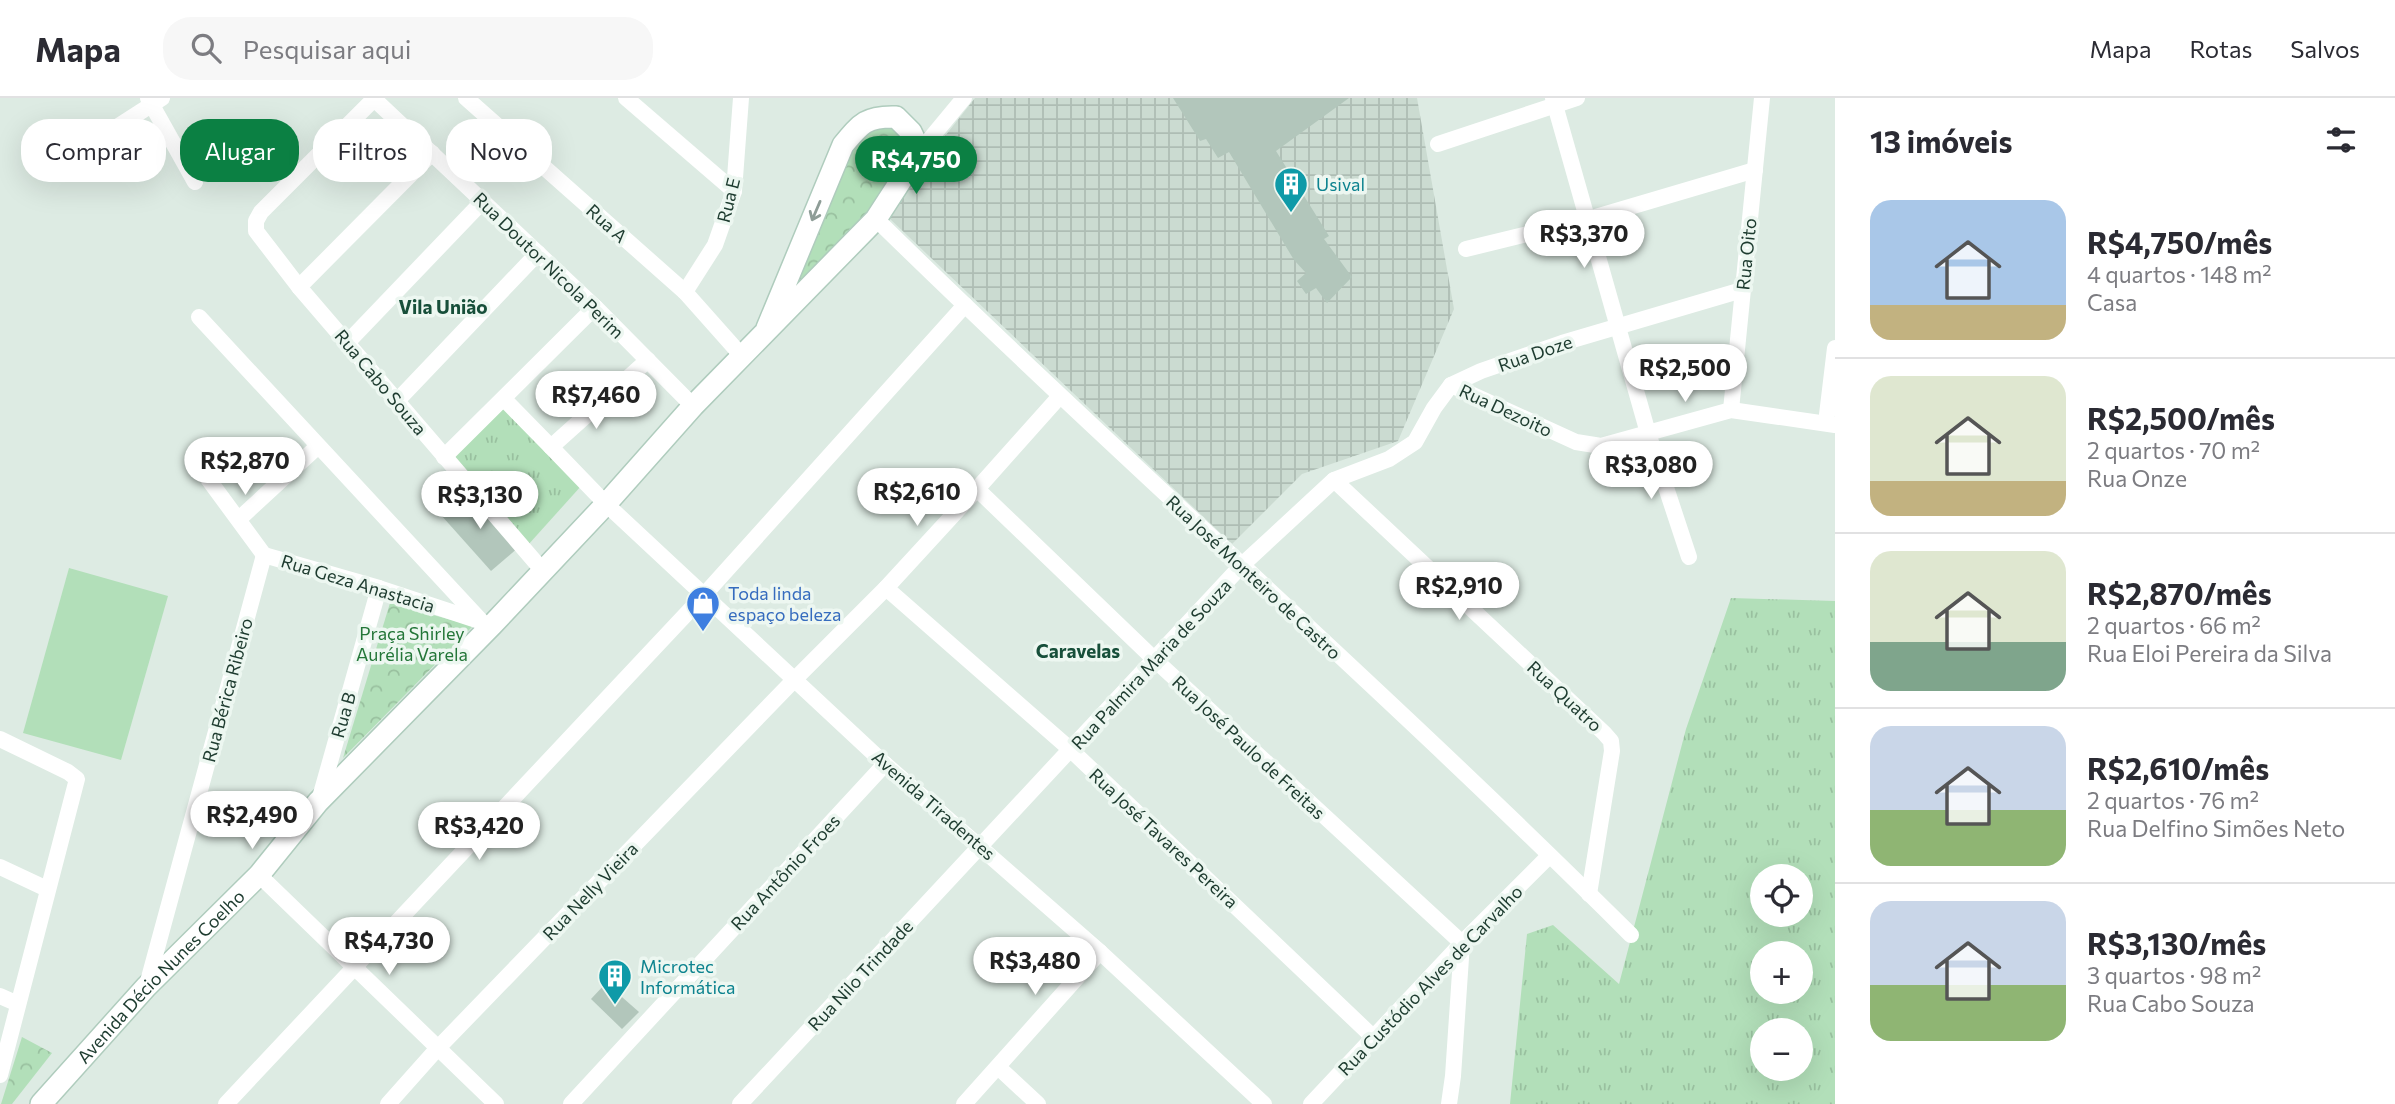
<!DOCTYPE html>
<html lang="pt">
<head>
<meta charset="utf-8">
<style>
  body { margin:0; font-family:Commissioner,sans-serif; background:#f7f7f7; color:#2b2b33; height:100vh; display:flex; flex-direction:column; font-size:26px; white-space:nowrap }
  * { box-sizing:border-box; margin:0 }
  p { font-size:23px; color:#7c7c81 }
  .icon { flex:none; width:38px; height:38px; fill:none; stroke:currentColor; stroke-width:2; stroke-linecap:round; stroke-linejoin:round }
  .map { position:relative; flex:1; overflow:hidden }
  .side { display:flex; flex-direction:column; background:#fff; width:560px }
  .side>* { flex:none }
  .banner { position:absolute; left:21px; top:21px; width:665px; height:63px; display:flex; gap:14px }
  .tools { position:absolute; left:1750px; top:766px; display:grid; gap:14px }
  .tools a { display:grid; place-items:center; width:63px; height:63px; border-radius:50%; background:#fff; box-shadow:0 7px 28px #0002; font-size:35px }
  .price { position:absolute; translate:-50% -60px; padding:0 16px; border-radius:24px; background:#fff; color:#222; font-size:23px; line-height:46px; filter:drop-shadow(0 2px 4px #0008) }
  .price::after { content:''; position:absolute; left:50%; top:42px; width:21px; height:16px; margin-left:-10px; background:inherit; clip-path:polygon(0 0,100% 0,50% 100%) }
  .price.selected { background:#0b8043; color:#fff }
  ul { padding:0; list-style:none }
  li { display:flex; align-items:center; gap:21px; height:175px; padding:0 35px }
  li+li { border-top:2px solid #e1e1e2 }
  li span { display:grid; place-items:center; flex:none; width:196px; height:140px; border-radius:21px; color:#555 }
  li>.icon { margin-inline-start:auto }
  span .icon { width:84px; height:84px; fill:#fffc; stroke-width:1 }
  li b { font-size:30px }
  h2 { display:flex; justify-content:space-between; align-items:center; height:84px; padding:0 35px; font-size:30px }
  .tag { padding:0 24px; border-radius:28px; background:#fff; box-shadow:0 7px 28px #0002; font-size:24px; line-height:63px }
  .tag.selected { background:#0b8043; color:#fff }
  header { display:flex; align-items:center; gap:42px; box-sizing:border-box; height:98px; padding:0 35px; background:#fff; border-bottom:2px solid #e1e1e2 }
  header strong { font-size:33px }
  nav { display:flex; gap:38px; margin-inline-start:auto; font-size:24px }
  .search { width:490px; height:63px; background:#f7f7f7; display:flex; align-items:center; gap:18px; box-sizing:border-box; padding:0 24px; border-radius:28px; color:#7c7c81; font-size:26px }
  main { display:flex; flex:1; min-height:0 }
  .map>svg:first-child { display:block }
  .industrial { fill:url(#industrial-grid) }
  .grass { fill:url(#grass-tufts); fill-rule:evenodd }
  .forest { fill:url(#forest-crowns) }
  .pitch { fill:#b2dfb9 }
  .building { fill:#b2c6bb }
  .lines { fill:none; stroke-linecap:round; stroke-linejoin:round }
  .secondary-casing { stroke:#afccbd; stroke-width:24 }
  .street { stroke:#fff; stroke-width:16 }
  .secondary { stroke:#fff; stroke-width:21 }
  .oneway { stroke:#8e9d97 }
  .labels { text-anchor:middle; dominant-baseline:central; stroke-width:7; stroke-linejoin:round; paint-order:stroke }
  .culture-label { font-size:18px; fill:#0d838f; stroke:#edf7f1; text-anchor:start }
  .street-label { font-size:18px; fill:#1d3b2f; stroke:#edf7f1 }
  .shop-label { font-size:18px; fill:#366cbe; stroke:#edf7f1; text-anchor:start }
  .park-label { font-size:18px; fill:#237638; stroke:#edf7f1 }
  .neighbourhood-label { font-size:19px; font-weight:bold; fill:#174f3a; stroke:#edf7f1 }
</style>
</head>
<body>
<header>
<strong>Mapa</strong>
<div class="search"><svg class="icon" aria-label="search" viewBox="0 0 24 24"><circle cx="10" cy="10" r="6"/><path d="M15 15l6 6"/></svg>Pesquisar aqui</div>
<nav><a>Mapa</a><a>Rotas</a><a>Salvos</a></nav>
</header>
<main>
<div class="map">
<svg width="1835" height="1006" viewBox="0 0 1835 1006">
  <defs>
    <pattern id="industrial-grid" width="8" height="8" patternUnits="userSpaceOnUse" patternTransform="scale(1.75)"><rect width="8" height="8" fill="#cbdbd1"/><path d="M0 4h8M4 0v8" fill="none" stroke="#aebdb4"/></pattern>
    <pattern id="grass-tufts" width="24" height="20" patternUnits="userSpaceOnUse" patternTransform="scale(1.75)"><rect width="24" height="20" fill="#b2dfb9"/><path d="M3 7l-1-3M5 7V3M7 7l1-3M15 17l-1-3M17 17v-4M19 17l1-3" fill="none" stroke="#99c09f"/></pattern>
    <pattern id="forest-crowns" width="20" height="18" patternUnits="userSpaceOnUse" patternTransform="scale(1.75)"><rect width="20" height="18" fill="#b2dfb9"/><path d="M2 6a3 3 0 1 1 6 0M12 15a3 3 0 1 1 6 0" fill="none" stroke="#99c09f"/></pattern>
  </defs>
  <rect width="100%" height="100%" fill="#ddebe3"/>
  <!-- industrial -->
  <polygon class="industrial" points="975,0 1417,0 1454,211 1398,343 1302,376 1232,446 889,120 923,66"/>
  <!-- grass -->
  <g class="grass">
    <polygon points="505,309 582,387 528,447 451,359"/>
    <path d="M1731,500L1835,503V1006H1510L1527,836L1553,827L1619,886L1686,631ZM1762,779H1801V817H1762ZM1762,856H1801V894H1762ZM1762,933H1801V971H1762Z"/>
  </g>
  <!-- forest -->
  <g class="forest">
    <path d="M886,28C909,36 912,48 907,71L793,193L853,50L869,33Z"/>
    <polygon points="390,505 473,528 343,660"/>
    <polygon points="22,939 52,955 12,1006 1,1006"/>
  </g>
  <!-- pitch -->
  <polygon class="pitch" points="69,470 168,498 121,662 23,635"/>
  <!-- building -->
  <g class="building">
    <polygon points="1173,0 1349,0 1276,53 1329,138 1324,141 1352,179 1327,205 1316,190 1306,196 1297,183 1306,175 1294,162 1229,54 1218,60 1206,41 1200,43"/>
    <polygon points="468,393 519,449 491,473 441,417"/>
    <polygon points="606,885 639,914 622,931 591,901"/>
  </g>
  <g class="lines">
    <!-- secondary casing -->
    <g class="secondary-casing">
      <g id="secondary">
        <path id="s1" d="M41,1006L146,889L259,777L318,704L492,527L606,406L693,308L876,121L920,53L911,34L896,19C867,18 861,25 843,47L767,230"/>
      </g>
    </g>
    <!-- street -->
    <g class="street">
      <polyline points="148,0 195,84"/>
      <polyline points="373,0 595,209 693,308"/>
      <polyline points="466,0 685,194 741,257"/>
      <polyline points="626,0 734,93"/>
      <polyline points="1553,0 1648,335 1689,459"/>
      <polyline points="374,1 261,114 256,123 256,133 299,189 543,473"/>
      <polyline points="1438,46 1577,0"/>
      <polyline points="920,53 964,0"/>
      <polyline points="50,72 162,0"/>
      <path d="M876,121C1124,364 1385,592 1631,837"/>
      <polyline points="1466,151 1589,121 1755,72"/>
      <polyline points="299,189 432,55"/>
      <polyline points="685,194 715,147 734,93 741,0"/>
      <polyline points="199,219 482,524"/>
      <polyline points="347,245 482,104"/>
      <polyline points="648,262 551,349 606,406 885,666 1100,854 1264,1006"/>
      <polyline points="1451,287 1576,344 1601,348 1731,312 1835,327"/>
      <polyline points="504,301 551,349"/>
      <polyline points="396,304 538,155"/>
      <polyline points="1731,312 1762,0"/>
      <polyline points="1826,325 1835,250"/>
      <polyline points="444,359 595,209"/>
      <polyline points="195,363 264,457"/>
      <polyline points="1334,382 1604,635 1611,643 1612,653 1589,796"/>
      <polyline points="977,391 1154,561 1462,845 1453,978 1449,1006"/>
      <polyline points="239,421 317,349"/>
      <polyline points="264,457 379,490 479,523"/>
      <polyline points="886,490 1071,652 1374,940"/>
      <polyline points="0,641 68,674 77,681 0,977"/>
      <polyline points="319,703 379,490"/>
      <polyline points="0,769 47,791"/>
      <polyline points="259,777 496,1006"/>
      <polyline points="147,887 264,457"/>
      <polyline points="0,898 18,906"/>
      <polyline points="998,969 1038,1006"/>
      <polyline points="226,1006 705,496 965,207"/>
      <polyline points="388,1006 437,951 795,581 886,490 977,391 1060,298"/>
      <polyline points="571,1006 885,666"/>
      <polyline points="740,1006 1242,467 1334,382 1389,361 1415,344 1434,310 1451,287 1481,273 1562,245 1742,192"/>
      <polyline points="964,1006 1100,854"/>
      <polyline points="1311,1006 1462,845 1549,758"/>
    </g>
    <!-- secondary -->
    <use href="#secondary" class="secondary"/>
  </g>
  <!-- one-way arrows -->
  <defs><path id="oneway-shaft" d="M-6 0H5M1.5-3L5.5 0L1.5 3" fill="none" stroke-width="1.6" stroke-linecap="round" stroke-linejoin="round" transform="scale(1.75)"/></defs>
  <use class="oneway" href="#oneway-shaft" transform="translate(816 113) rotate(113)"/>
  <!-- icons -->
  <defs>
    <g id="building-pin" transform="scale(1.75)"><path d="M0 17L-7.5 6A9.5 9.5 0 1 1 7.5 6Z" fill="#0f9aa8" stroke="#edf7f1"/><path d="M-4-6H4V6H1V3H-1V6H-4ZM-2.5-4.3h1.7v1.8h-1.7ZM.8-4.3h1.7v1.8H.8ZM-2.5-1h1.7V.8h-1.7ZM.8-1h1.7V.8H.8Z" fill="#fff"/></g>
    <g id="shop-pin" transform="scale(1.75)"><path d="M0 17L-7.5 6A9.5 9.5 0 1 1 7.5 6Z" fill="#3f7fe0" stroke="#edf7f1"/><path d="M-5-2.5h2.3a2.7 3.5 0 0 1 5.4 0H5L5.5 6h-11ZM-1.5-2.5h3a1.5 2.3 0 0 0-3 0Z" fill="#fff"/></g>
  </defs>
  <g fill-rule="evenodd">
    <use href="#building-pin" x="1291" y="86"/>
    <use href="#shop-pin" x="703" y="505"/>
    <use href="#building-pin" x="615" y="878"/>
  </g>
  <g class="labels">
    <!-- culture labels -->
    <g class="culture-label">
      <text x="1316" y="86">Usival</text>
      <text x="640" y="868">Microtec<tspan x="640" dy="21">Informática</tspan></text>
    </g>
    <!-- street labels -->
    <g class="street-label">
      <text transform="translate(728 102) rotate(-76)">Rua E</text>
      <text transform="translate(607 125) rotate(42)">Rua A</text>
      <text transform="translate(1746 156) rotate(-84)">Rua Oito</text>
      <text transform="translate(549 167) rotate(44)">Rua Doutor Nicola Perim</text>
      <text transform="translate(1535 255) rotate(-19)">Rua Doze</text>
      <text transform="translate(381 284) rotate(50)">Rua Cabo Souza</text>
      <text transform="translate(1506 312) rotate(25)">Rua Dezoito</text>
      <text transform="translate(1254 479) rotate(43)">Rua José Monteiro de Castro</text>
      <text transform="translate(358 485) rotate(17)">Rua Geza Anastacia</text>
      <text transform="translate(1151 566) rotate(-47)">Rua Palmira Maria de Souza</text>
      <text transform="translate(227 592) rotate(-75)">Rua Bérica Ribeiro</text>
      <text transform="translate(1565 598) rotate(43)">Rua Quatro</text>
      <text transform="translate(343 617) rotate(-74)">Rua B</text>
      <text transform="translate(1249 649) rotate(43)">Rua José Paulo de Freitas</text>
      <text transform="translate(934 707) rotate(41)">Avenida Tiradentes</text>
      <text transform="translate(1164 740) rotate(43)">Rua José Tavares Pereira</text>
      <text transform="translate(785 774) rotate(-47)">Rua Antônio Froes</text>
      <text transform="translate(590 793) rotate(-46)">Rua Nelly Vieira</text>
      <text transform="translate(860 877) rotate(-47)">Rua Nilo Trindade</text>
      <text stroke="none"><textPath href="#s1" startOffset="175">Avenida Décio Nunes Coelho</textPath></text>
      <text transform="translate(1430 882) rotate(-46)">Rua Custódio Alves de Carvalho</text>
    </g>
    <!-- shop labels -->
    <g class="shop-label">
      <text x="728" y="495">Toda linda<tspan x="728" dy="21">espaço beleza</tspan></text>
    </g>
    <!-- park labels -->
    <g class="park-label">
      <text x="412" y="535">Praça Shirley<tspan x="412" dy="21">Aurélia Varela</tspan></text>
    </g>
    <!-- neighbourhood labels -->
    <g class="neighbourhood-label">
      <text x="443" y="208">Vila União</text>
      <text x="1078" y="552">Caravelas</text>
    </g>
  </g>
</svg>
<div class="tools">
<a><svg class="icon" aria-label="locate" viewBox="0 0 24 24"><circle cx="12" cy="12" r="6"/><path d="M12 2v4M12 18v4M2 12h4M18 12h4"/></svg></a>
<a>+</a>
<a>−</a>
</div>
<b class="price selected" style="left:916px;top:98px">R$4,750</b>
<b class="price" style="left:1584px;top:172px">R$3,370</b>
<b class="price" style="left:1685px;top:306px">R$2,500</b>
<b class="price" style="left:596px;top:333px">R$7,460</b>
<b class="price" style="left:245px;top:399px">R$2,870</b>
<b class="price" style="left:1651px;top:403px">R$3,080</b>
<b class="price" style="left:917px;top:430px">R$2,610</b>
<b class="price" style="left:480px;top:433px">R$3,130</b>
<b class="price" style="left:1459px;top:524px">R$2,910</b>
<b class="price" style="left:252px;top:753px">R$2,490</b>
<b class="price" style="left:479px;top:764px">R$3,420</b>
<b class="price" style="left:389px;top:879px">R$4,730</b>
<b class="price" style="left:1035px;top:899px">R$3,480</b>
<div class="banner">
<a class="tag">Comprar</a>
<a class="tag selected">Alugar</a>
<a class="tag">Filtros</a>
<a class="tag">Novo</a>
</div>
</div>
<section class="side">
<h2>13 imóveis<svg class="icon" aria-label="filters" viewBox="0 0 24 24"><path d="M4 7h16M4 17h16"/><circle cx="9" cy="7" r="2"/><circle cx="15" cy="17" r="2"/></svg></h2>
<ul>
<li><span style="background:linear-gradient(#a9c7e8 75%,#c2b280 0)"><svg class="icon" aria-label="home" viewBox="0 0 24 24"><path d="M3 11l9-7 9 7M6 9v11h12V9"/></svg></span><div><b>R$4,750/mês</b><p>4 quartos · 148 m²</p><p>Casa</p></div></li>
<li><span style="background:linear-gradient(#dfe7d0 75%,#c2b280 0)"><svg class="icon" aria-label="home" viewBox="0 0 24 24"><path d="M3 11l9-7 9 7M6 9v11h12V9"/></svg></span><div><b>R$2,500/mês</b><p>2 quartos · 70 m²</p><p>Rua Onze</p></div></li>
<li><span style="background:linear-gradient(#dfe7d0 65%,#7fa58c 0)"><svg class="icon" aria-label="home" viewBox="0 0 24 24"><path d="M3 11l9-7 9 7M6 9v11h12V9"/></svg></span><div><b>R$2,870/mês</b><p>2 quartos · 66 m²</p><p>Rua Eloi Pereira da Silva</p></div></li>
<li><span style="background:linear-gradient(#c9d6e8 60%,#8fb573 0)"><svg class="icon" aria-label="home" viewBox="0 0 24 24"><path d="M3 11l9-7 9 7M6 9v11h12V9"/></svg></span><div><b>R$2,610/mês</b><p>2 quartos · 76 m²</p><p>Rua Delfino Simões Neto</p></div></li>
<li><span style="background:linear-gradient(#c9d6e8 60%,#8fb573 0)"><svg class="icon" aria-label="home" viewBox="0 0 24 24"><path d="M3 11l9-7 9 7M6 9v11h12V9"/></svg></span><div><b>R$3,130/mês</b><p>3 quartos · 98 m²</p><p>Rua Cabo Souza</p></div></li>
</ul>
</section>
</main>
</body>
</html>
